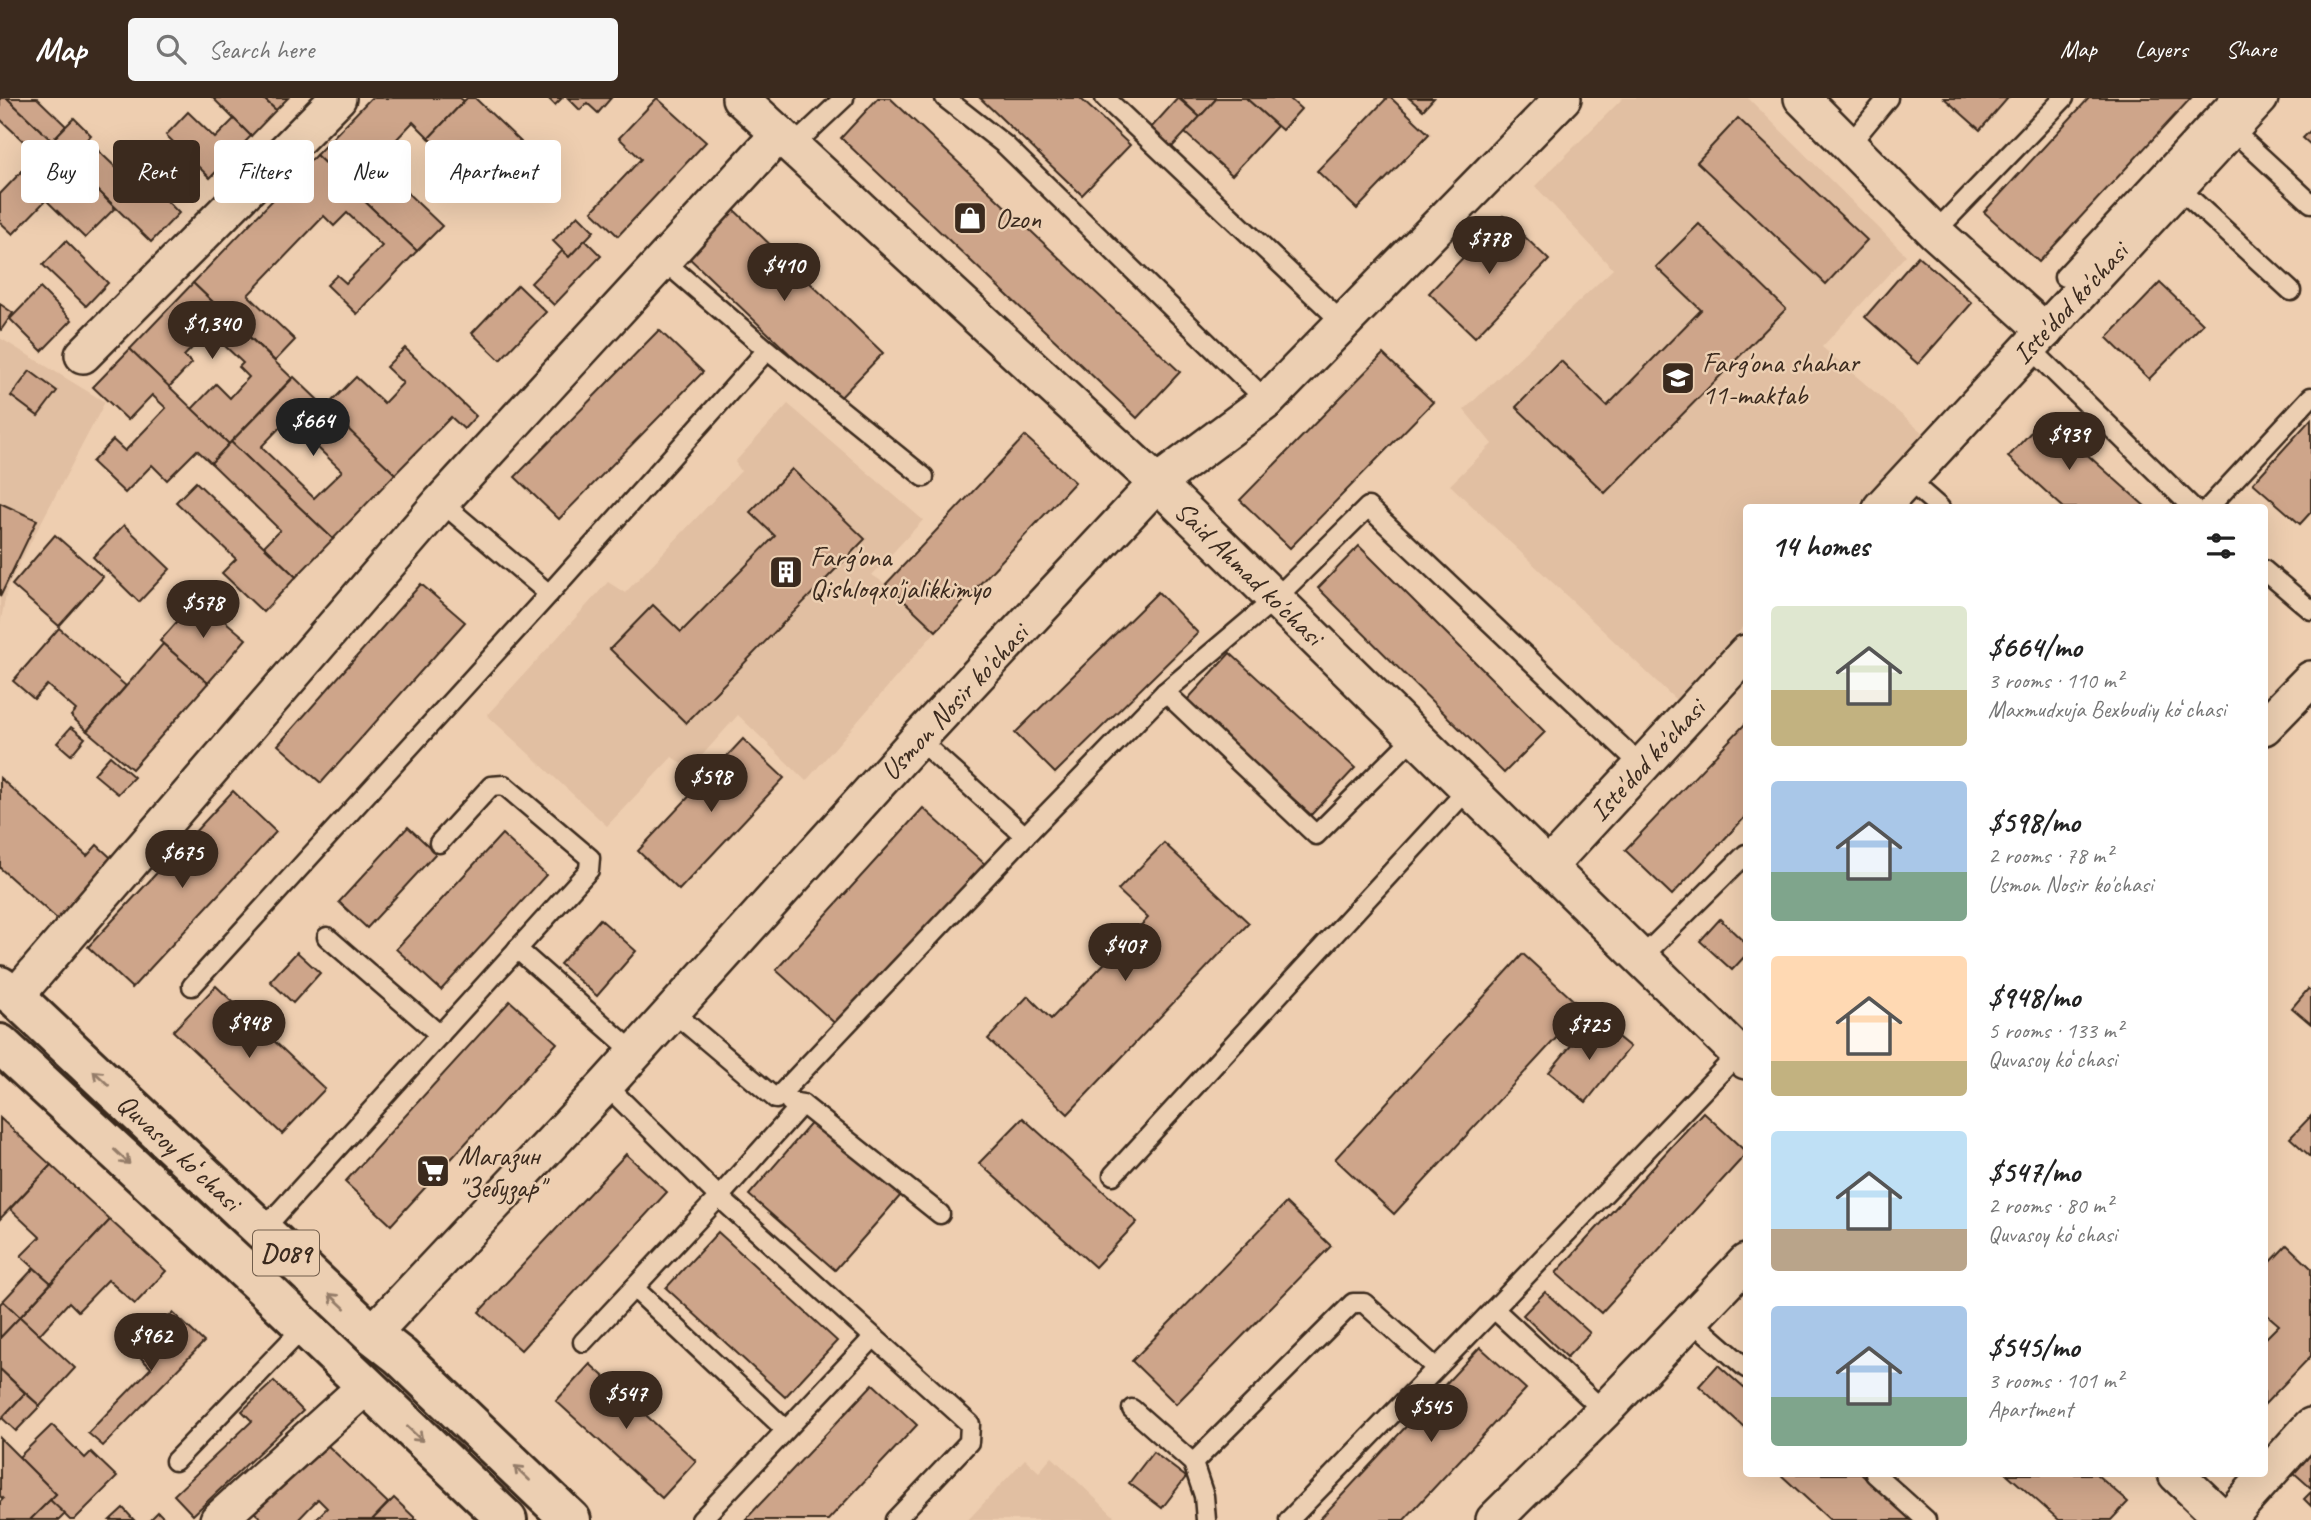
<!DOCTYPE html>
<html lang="en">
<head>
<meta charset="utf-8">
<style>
  body { margin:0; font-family:Caveat,sans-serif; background:#f6f6f6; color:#222; height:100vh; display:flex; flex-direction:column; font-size:26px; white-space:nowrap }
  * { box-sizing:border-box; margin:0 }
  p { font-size:23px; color:#767676 }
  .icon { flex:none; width:38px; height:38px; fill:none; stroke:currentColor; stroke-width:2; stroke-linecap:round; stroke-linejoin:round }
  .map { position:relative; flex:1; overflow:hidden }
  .details { position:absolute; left:1743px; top:406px; width:525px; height:973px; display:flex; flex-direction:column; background:#fff; border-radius:7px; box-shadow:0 7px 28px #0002 }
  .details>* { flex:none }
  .hud { position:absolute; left:21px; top:42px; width:665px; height:63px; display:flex; gap:14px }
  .price { position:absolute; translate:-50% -60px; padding:0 16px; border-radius:24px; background:#3b2a1e; color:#fff; font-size:23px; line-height:46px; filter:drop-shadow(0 2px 4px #0008) }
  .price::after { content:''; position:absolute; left:50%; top:42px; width:21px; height:16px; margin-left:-10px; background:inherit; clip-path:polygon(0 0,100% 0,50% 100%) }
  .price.selected { background:#222; color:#fff }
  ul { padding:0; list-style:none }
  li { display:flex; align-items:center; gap:21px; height:175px; padding:0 28px }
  li span { display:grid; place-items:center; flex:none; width:196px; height:140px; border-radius:7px; color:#555 }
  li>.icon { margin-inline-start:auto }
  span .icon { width:84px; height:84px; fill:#fffc; stroke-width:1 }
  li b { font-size:30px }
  h2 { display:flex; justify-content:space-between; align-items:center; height:84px; padding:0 28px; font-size:30px }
  .chip { padding:0 24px; border-radius:7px; background:#fff; box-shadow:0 7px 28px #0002; font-size:24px; line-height:63px }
  .chip.selected { background:#3b2a1e; color:#fff }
  header { display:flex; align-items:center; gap:42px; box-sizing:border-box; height:98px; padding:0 35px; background:#3b2a1e; color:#fff }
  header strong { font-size:33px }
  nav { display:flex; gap:38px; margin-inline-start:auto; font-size:24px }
  .search { width:490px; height:63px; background:#f6f6f6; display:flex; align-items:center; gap:18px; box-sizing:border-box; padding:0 24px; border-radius:7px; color:#767676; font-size:26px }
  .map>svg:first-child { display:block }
  .built { fill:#e1bfa2 }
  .building { fill:#cea58a; stroke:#3b2a1e; stroke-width:2; fill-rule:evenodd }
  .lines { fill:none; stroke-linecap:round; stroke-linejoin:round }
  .service-casing { stroke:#3b2a1e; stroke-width:23 }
  .minor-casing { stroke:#3b2a1e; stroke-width:40 }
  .primary-casing { stroke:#3b2a1e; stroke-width:44 }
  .service { stroke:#eccfb2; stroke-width:18 }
  .minor { stroke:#eccfb2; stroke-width:35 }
  .primary { stroke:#eccfb2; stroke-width:38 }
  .oneway { stroke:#947c68 }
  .labels { text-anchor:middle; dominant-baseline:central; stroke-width:5; stroke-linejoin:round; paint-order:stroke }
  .shield { fill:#eccfb2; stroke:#705c4a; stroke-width:2 }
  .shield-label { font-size:26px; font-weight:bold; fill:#3b2a1e }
  .poi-label { font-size:28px; fill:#3b2a1e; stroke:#eccfb2; text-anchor:start }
  .street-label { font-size:28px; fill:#3b2a1e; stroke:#eccfb2 }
</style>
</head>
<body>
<header>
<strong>Map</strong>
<div class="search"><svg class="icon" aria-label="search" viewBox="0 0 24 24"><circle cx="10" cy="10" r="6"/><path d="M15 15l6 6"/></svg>Search here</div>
<nav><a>Map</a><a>Layers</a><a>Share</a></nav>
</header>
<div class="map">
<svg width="2311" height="1422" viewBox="0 0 2311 1422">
  <rect width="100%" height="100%" fill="#eeceb0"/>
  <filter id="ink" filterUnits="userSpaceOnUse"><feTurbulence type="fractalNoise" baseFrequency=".0143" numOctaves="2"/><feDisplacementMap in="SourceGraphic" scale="14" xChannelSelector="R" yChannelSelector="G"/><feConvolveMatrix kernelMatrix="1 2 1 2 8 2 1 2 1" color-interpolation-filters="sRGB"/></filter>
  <g filter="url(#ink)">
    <!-- built -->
    <g class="built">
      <polygon points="1623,0 1748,0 1906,157 1822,249 1924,336 1855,409 1746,410 1746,526 1676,602 1450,387 1492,346 1464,312 1613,171 1535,88"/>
      <polygon points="0,240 105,304 8,487 0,526"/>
      <polygon points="788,306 923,422 872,477 886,486 936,533 806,683 738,617 690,671 672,659 607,728 487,617 608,484 625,495 741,373 735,364"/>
      <polygon points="1052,1359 1118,1422 968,1422 1025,1361 1039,1374"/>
    </g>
    <!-- building -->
    <g class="building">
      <polygon points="0,0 7,0 52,43 38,57 0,21"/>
      <polygon points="7,0 37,0 66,28 52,43"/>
      <polygon points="213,0 263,0 276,12 251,38"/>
      <polygon points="263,0 288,0 276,12"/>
      <polygon points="371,0 460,0 464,3 429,40 413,24 375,64 442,128 417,153 316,57"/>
      <polygon points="467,0 475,0 521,44 479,88 429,40"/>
      <polygon points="548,0 562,0 555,7"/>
      <polygon points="568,0 611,0 598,15 587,5 580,12"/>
      <polygon points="657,0 706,44 618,138 592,113 641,61 619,40"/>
      <polygon points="878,0 890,0 1180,274 1137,320 841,40"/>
      <polygon points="980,0 1080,0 1130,47 1082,97"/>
      <polygon points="1178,0 1200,19 1171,50 1150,31"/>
      <polygon points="1180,0 1217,0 1200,19"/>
      <polygon points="1217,0 1246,0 1277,28 1232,77 1185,35"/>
      <polygon points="1246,0 1289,0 1301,11 1282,32"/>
      <polygon points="1387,0 1391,0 1429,36 1357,111 1317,73"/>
      <polygon points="1409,0 1434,0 1423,12"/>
      <polygon points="1944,0 2008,0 1980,32"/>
      <polygon points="2089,0 2191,0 2039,164 1984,114"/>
      <polygon points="188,14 215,40 234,21 251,38 210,80 166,37"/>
      <polygon points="74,20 91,37 40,90 22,73"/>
      <polygon points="1738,20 1867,142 1826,186 1697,64"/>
      <polygon points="2311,32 2311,47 2303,40"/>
      <polygon points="87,42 127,80 135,71 179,115 151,144 67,62"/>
      <polygon points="316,57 417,153 357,216 327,187 337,177 346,185 382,148 347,115 334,128 324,118 248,197 295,242 275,263 193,185"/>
      <polygon points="76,71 115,110 85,140 46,102"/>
      <polygon points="22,73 49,99 13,136 0,124 0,96"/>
      <polygon points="731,109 883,255 838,302 685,156"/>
      <polygon points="578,117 594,133 569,159 553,143"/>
      <polygon points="1503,118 1549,162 1475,239 1429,195"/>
      <polygon points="1699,126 1786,211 1605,395 1516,309 1561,263 1607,308 1701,212 1656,169"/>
      <polygon points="585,142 601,158 554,207 531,185 562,153 569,159"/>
      <polygon points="66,143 108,185 86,208 43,167"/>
      <polygon points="1918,158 1972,205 1918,266 1865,219"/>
      <polygon points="193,185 292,280 229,346 192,311 216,286 230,300 249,279 239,269 243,265 209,233 184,258 192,265 169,289 130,251"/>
      <polygon points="2160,185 2203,226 2149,281 2107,240"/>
      <polygon points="518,187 546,214 500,262 472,235"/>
      <polygon points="40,190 72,222 42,253 10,221"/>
      <polygon points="0,206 13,215 1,232 0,231"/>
      <polygon points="659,232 703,274 559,421 515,379"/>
      <polygon points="405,250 476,318 464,331 451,319 395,376 325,310 356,279 384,305 403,285 386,269"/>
      <polygon points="130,251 229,346 211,365 197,352 167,382 152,367 125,395 92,364 113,342 125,353 166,310 152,297 128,322 93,289"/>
      <polygon points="1383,256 1433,304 1290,450 1240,402"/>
      <polygon points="30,273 57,293 38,318 11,298"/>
      <path d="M294,279L395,376L333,441L231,344ZM288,321L342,373L314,400L261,349Z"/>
      <polygon points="2045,319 2147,410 2064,410 2008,359"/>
      <polygon points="2311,321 2311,414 2300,426 2253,385"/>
      <polygon points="1025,338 1075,384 936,533 886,486"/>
      <polygon points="231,344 333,441 296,479 264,448 280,432 211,365"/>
      <polygon points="792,371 865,441 686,625 610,551 653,507 681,534 775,438 750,414"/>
      <polygon points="196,384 296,479 263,514 222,475 236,461 176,404"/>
      <polygon points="0,405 37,422 0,499"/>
      <polygon points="124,427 170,471 139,504 93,459"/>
      <polygon points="55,437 103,479 59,528 12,487"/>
      <polygon points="1359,448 1545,634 1504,675 1318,490"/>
      <polygon points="421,486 465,524 321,685 278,647"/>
      <polygon points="1158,494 1198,535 1055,675 1015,635"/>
      <polygon points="198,500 246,541 208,585 160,543"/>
      <polygon points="59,530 126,588 87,633 71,618 76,612 47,587 34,601 13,583"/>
      <polygon points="163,546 208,585 132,671 87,633"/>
      <polygon points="1230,555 1355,670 1311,717 1186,603"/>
      <polygon points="1746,625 1746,718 1672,797 1625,752"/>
      <polygon points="71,629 85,640 71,657 57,645"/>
      <polygon points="743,641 784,680 679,792 638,753"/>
      <polygon points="110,658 134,679 118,696 94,676"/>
      <polygon points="0,680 87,758 97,747 121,769 66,829 0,770"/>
      <polygon points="233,693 276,734 132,890 88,849"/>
      <polygon points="923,710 987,768 840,930 776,872"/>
      <polygon points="408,729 436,755 367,830 339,804"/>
      <polygon points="502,736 546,777 441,892 396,851"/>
      <polygon points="1164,745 1249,825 1068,1016 988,941 1028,898 1051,921 1148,820 1118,792"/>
      <polygon points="600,821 636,853 597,898 560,866"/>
      <polygon points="1720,821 1746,846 1746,857 1732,872 1700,843"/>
      <polygon points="297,854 320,875 293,905 270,883"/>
      <polygon points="1523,856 1583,911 1394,1116 1335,1061"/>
      <polygon points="216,888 325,991 282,1036 173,933"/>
      <polygon points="2308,891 2311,893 2311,926 2292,910"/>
      <polygon points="510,903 557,945 391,1127 345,1084"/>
      <polygon points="1608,931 1630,949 1586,1004 1549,974 1578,939"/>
      <polygon points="1703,1014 1746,1054 1746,1056 1601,1215 1556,1175"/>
      <polygon points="2311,1018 2311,1059 2290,1040"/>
      <polygon points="0,1020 51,1067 0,1121"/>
      <polygon points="1023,1020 1137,1124 1095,1169 979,1065"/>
      <polygon points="814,1022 901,1097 835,1172 749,1097"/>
      <polygon points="626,1056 667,1094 521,1252 479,1214"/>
      <polygon points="51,1067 110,1122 51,1185 21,1158 40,1139 10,1111"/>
      <polygon points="1286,1105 1331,1148 1176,1306 1132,1263"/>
      <polygon points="110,1122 166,1173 135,1206 108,1182 78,1213 69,1204 39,1237 20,1219"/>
      <polygon points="718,1134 837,1243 785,1299 666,1190"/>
      <polygon points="2287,1147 2311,1170 2311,1258 2264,1307 2264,1242 2279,1227 2264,1214 2264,1171"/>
      <polygon points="34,1170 51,1185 20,1219 3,1203"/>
      <polygon points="1545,1194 1590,1235 1567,1259 1523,1217"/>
      <polygon points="3,1203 20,1219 0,1240 0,1206"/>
      <polygon points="173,1215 204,1244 103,1348 88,1335 151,1270 135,1254"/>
      <polygon points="20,1219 75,1270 40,1308 0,1271 0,1240"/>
      <polygon points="1480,1249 1526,1291 1404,1422 1319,1422"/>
      <polygon points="590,1266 696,1363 662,1400 556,1303"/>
      <polygon points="1718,1267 1746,1292 1745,1330 1699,1288"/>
      <polygon points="0,1271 25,1295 0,1322"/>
      <polygon points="274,1283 303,1313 193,1417 174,1397 252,1323 242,1313"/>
      <polygon points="873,1286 917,1327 828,1422 745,1422"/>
      <polygon points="25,1295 40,1308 16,1333 2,1320"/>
      <polygon points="52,1327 85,1360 91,1354 117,1379 74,1422 70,1422 50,1402 56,1396 19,1359"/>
      <polygon points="0,1340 56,1396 30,1422 0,1422 0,1404 3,1401 0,1398"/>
      <polygon points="323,1343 388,1405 372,1422 315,1422 327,1410 318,1401 298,1422 263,1422 254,1414"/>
      <polygon points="1153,1354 1186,1379 1162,1410 1129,1385"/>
      <polygon points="2311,1355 2311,1390 2293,1374"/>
      <polygon points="1780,1376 1861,1376 1911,1422 1830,1422"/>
      <polygon points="2007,1376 2096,1376 2128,1404 2111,1422 2059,1422"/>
      <polygon points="2311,1394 2311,1408 2304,1401"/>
      <polygon points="394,1400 417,1422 372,1422"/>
      <polygon points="50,1402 65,1416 59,1422 30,1422"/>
      <polygon points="123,1410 134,1422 110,1422"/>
      <polygon points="158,1414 166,1422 150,1422"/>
    </g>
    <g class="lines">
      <!-- service casing -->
      <g class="service-casing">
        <g id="service">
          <polyline points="945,0 1005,47 1267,303"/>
          <polyline points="1105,0 1343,225"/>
          <polyline points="2231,31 2311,105"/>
          <polyline points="1850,46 1888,0"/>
          <polyline points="793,48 844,0"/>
          <polyline points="2178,89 2291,193"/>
          <polyline points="1935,134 2064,0"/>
          <polyline points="2064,179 2230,0"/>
          <polyline points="2029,249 2193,410"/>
          <polyline points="767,252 924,379"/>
          <polyline points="1907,381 1940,410"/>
          <polyline points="441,404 549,496"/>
          <polyline points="2208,410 2311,299"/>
          <polyline points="2264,472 2311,512"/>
          <polyline points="1415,638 1316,737 1165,594 1275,501 1368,409 1642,668"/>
          <polyline points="918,641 1025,738"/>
          <polyline points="327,839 440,937"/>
          <polyline points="517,851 634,954"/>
          <polyline points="1641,860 1746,756"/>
          <polyline points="192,888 549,496 767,252 664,163"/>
          <polyline points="673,914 776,1001 1025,738 1165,594"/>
          <polyline points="606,987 719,1099 970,1326 969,1344 895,1422"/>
          <polyline points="790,1004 802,1006 940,1116"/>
          <polyline points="1113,1077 1468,691"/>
          <polyline points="263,1132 589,772 590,760 504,687 491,688 439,745"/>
          <polyline points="634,1190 786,1332"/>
          <polyline points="1691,1222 1746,1270"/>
          <polyline points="583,1244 719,1099 802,1006"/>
          <polyline points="1132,1311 1193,1365 1204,1398 1206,1422"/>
          <polyline points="1604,1313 1494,1211 1740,954"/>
          <polyline points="175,1363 304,1229"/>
          <polyline points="1193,1365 1353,1205 1364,1205 1436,1270"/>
          <polyline points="1875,1376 1926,1422"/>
          <polyline points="701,1422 873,1240"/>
          <polyline points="1289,1422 1494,1211"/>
        </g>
      </g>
      <!-- minor casing -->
      <g class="minor-casing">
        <g id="minor">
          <polyline points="740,0 1157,385 1746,963"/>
          <polyline points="1802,0 1935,134 2045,233"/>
          <polyline points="83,257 338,0"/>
          <polyline points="1881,410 2260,0"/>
          <polyline points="2264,629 2311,581"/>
          <polyline points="1548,769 1746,555"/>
          <polyline points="15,899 441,404 779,36"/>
          <polyline points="372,1236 606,987 918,641 1157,385 1267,303 1563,0"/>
          <polyline points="2176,1376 2224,1422"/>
          <polyline points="218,1422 365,1289"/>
          <polyline points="1494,1422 1604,1313 1746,1164"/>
          <polyline points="2227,1422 2311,1328"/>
        </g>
      </g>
      <!-- primary casing -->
      <g class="primary-casing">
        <g id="primary">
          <polyline points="0,888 15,899 372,1236 400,1258 571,1422"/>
          <polyline points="0,946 263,1189 507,1422"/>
        </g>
      </g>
      <!-- service -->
      <use href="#service" class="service"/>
      <!-- minor -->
      <use href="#minor" class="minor"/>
      <!-- primary -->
      <use href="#primary" class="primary"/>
    </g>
    <!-- one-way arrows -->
    <defs><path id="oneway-shaft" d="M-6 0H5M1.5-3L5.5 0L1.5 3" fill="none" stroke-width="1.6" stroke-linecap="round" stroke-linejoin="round" transform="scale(1.75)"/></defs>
    <g class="oneway">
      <use href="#oneway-shaft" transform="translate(101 980) rotate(-137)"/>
      <use href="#oneway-shaft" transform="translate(122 1059) rotate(43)"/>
      <use href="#oneway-shaft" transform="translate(337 1203) rotate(-137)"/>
      <use href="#oneway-shaft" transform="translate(415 1336) rotate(43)"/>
      <use href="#oneway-shaft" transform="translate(522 1375) rotate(-136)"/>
    </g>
  </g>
  <!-- icons -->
  <defs>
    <g id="shop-square" transform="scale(1.75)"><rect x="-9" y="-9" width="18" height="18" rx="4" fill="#3b2a1e" stroke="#eccfb2"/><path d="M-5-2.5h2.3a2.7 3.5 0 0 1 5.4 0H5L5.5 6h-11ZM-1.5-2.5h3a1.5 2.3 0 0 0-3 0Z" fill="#fff"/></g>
    <g id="school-square" transform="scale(1.75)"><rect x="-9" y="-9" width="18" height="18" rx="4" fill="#3b2a1e" stroke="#eccfb2"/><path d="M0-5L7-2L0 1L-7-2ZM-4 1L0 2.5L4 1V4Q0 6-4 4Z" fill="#fff"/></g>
    <g id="building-square" transform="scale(1.75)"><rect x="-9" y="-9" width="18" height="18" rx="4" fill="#3b2a1e" stroke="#eccfb2"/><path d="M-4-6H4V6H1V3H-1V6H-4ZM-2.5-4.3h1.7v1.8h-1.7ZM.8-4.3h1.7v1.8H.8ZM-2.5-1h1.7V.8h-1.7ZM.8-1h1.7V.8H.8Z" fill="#fff"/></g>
    <g id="supermarket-square" transform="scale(1.75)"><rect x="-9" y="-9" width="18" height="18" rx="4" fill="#3b2a1e" stroke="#eccfb2"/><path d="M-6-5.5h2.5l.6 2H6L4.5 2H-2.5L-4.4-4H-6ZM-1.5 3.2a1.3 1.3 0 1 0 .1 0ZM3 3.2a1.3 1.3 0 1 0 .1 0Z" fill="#fff"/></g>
  </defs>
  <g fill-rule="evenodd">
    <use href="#shop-square" x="970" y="120"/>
    <use href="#school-square" x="1678" y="280"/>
    <use href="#building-square" x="786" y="474"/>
    <use href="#supermarket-square" x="433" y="1073"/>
  </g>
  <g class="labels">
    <!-- shield labels -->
    <rect class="shield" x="253" y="1132.5" width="66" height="45" rx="5"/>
    <g class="shield-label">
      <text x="286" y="1155">D089</text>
    </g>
    <!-- poi labels -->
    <g class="poi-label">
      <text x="995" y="120">Ozon</text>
      <text x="1702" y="264">Farg'ona shahar<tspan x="1702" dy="32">11-maktab</tspan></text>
      <text x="810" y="458">Farg'ona<tspan x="810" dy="32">Qishloqxo'jalikkimyo</tspan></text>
      <text x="458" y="1057">Магазин<tspan x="458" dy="32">"Зебузар"</tspan></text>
    </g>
    <!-- street labels -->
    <g class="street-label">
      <text transform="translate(2070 205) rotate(-47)">Iste'dod ko'chasi</text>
      <text transform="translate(1249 475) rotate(44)">Said Ahmad ko'chasi</text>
      <text transform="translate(954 604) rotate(-47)">Usmon Nosir ko'chasi</text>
      <text transform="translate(1647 662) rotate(-47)">Iste'dod ko'chasi</text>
      <text transform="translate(179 1054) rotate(43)">Quvasoy koʻchasi</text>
    </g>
  </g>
</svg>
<b class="price" style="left:1489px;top:178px">$778</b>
<b class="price" style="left:784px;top:205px">$410</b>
<b class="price" style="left:212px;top:263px">$1,340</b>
<b class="price selected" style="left:313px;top:360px">$664</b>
<b class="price" style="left:2069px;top:374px">$939</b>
<b class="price" style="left:203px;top:542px">$578</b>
<b class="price" style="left:711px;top:716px">$598</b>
<b class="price" style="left:182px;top:792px">$675</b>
<b class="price" style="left:1125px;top:885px">$407</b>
<b class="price" style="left:249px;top:962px">$948</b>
<b class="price" style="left:1589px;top:964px">$725</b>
<b class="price" style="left:151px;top:1275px">$962</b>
<b class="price" style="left:626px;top:1333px">$547</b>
<b class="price" style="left:1431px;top:1346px">$545</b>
<div class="hud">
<a class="chip">Buy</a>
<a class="chip selected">Rent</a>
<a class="chip">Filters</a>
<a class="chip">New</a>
<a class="chip">Apartment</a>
</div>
<section class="details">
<h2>14 homes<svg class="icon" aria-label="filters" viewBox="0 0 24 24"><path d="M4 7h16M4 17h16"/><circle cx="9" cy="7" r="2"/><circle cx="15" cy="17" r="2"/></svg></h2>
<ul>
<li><span style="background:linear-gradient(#dfe7d0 60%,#c2b280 0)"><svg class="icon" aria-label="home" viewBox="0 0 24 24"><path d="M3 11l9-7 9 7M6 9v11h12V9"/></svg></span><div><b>$664/mo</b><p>3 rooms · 110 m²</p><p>Maxmudxuja Bexbudiy koʻchasi</p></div></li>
<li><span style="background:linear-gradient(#a9c7e8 65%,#7fa58c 0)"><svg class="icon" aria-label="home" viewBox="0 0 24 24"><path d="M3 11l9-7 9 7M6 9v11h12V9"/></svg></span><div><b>$598/mo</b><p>2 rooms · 78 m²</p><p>Usmon Nosir ko'chasi</p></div></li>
<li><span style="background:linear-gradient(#ffd9b3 75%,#c2b280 0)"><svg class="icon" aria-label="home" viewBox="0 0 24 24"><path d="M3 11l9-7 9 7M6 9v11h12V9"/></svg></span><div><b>$948/mo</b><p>5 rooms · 133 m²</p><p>Quvasoy koʻchasi</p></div></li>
<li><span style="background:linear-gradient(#bfe0f5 70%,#b9a48a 0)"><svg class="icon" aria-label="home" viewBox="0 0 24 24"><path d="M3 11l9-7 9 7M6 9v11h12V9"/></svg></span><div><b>$547/mo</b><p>2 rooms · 80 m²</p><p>Quvasoy koʻchasi</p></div></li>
<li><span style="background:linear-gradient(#a9c7e8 65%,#7fa58c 0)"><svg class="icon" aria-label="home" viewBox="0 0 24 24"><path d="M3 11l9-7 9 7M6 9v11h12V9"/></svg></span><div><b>$545/mo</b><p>3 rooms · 101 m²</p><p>Apartment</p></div></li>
</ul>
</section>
</div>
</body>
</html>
